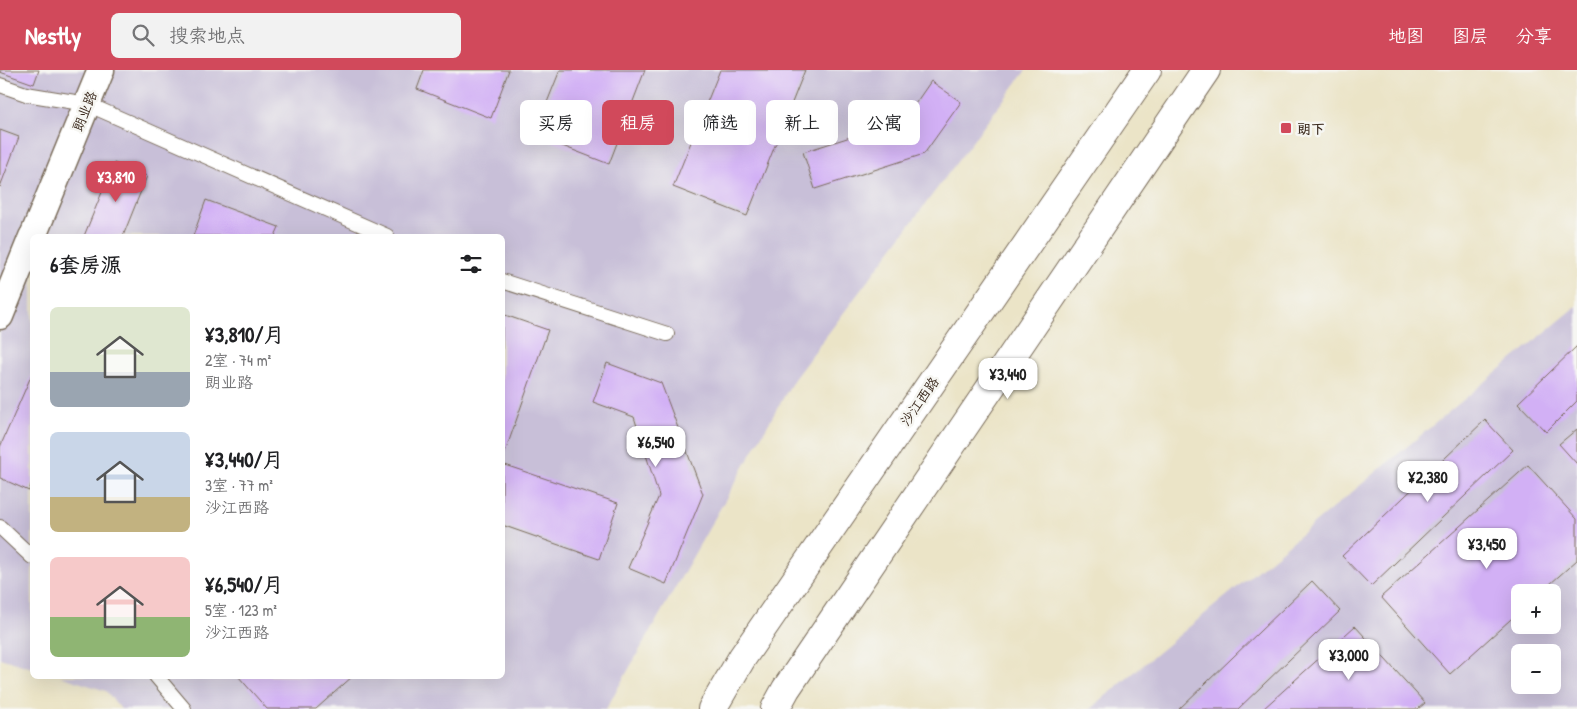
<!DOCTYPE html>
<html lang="zh">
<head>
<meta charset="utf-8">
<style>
  body { margin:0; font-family:"Patrick Hand","LXGW WenKai TC",sans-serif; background:#f2f2f2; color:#202124; height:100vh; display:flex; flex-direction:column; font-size:19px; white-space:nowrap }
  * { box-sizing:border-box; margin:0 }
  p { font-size:16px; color:#757577 }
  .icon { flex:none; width:28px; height:28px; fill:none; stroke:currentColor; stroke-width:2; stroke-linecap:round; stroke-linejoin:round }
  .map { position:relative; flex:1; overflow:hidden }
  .drawer { position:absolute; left:30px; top:164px; width:475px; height:445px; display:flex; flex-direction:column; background:#fff; border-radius:8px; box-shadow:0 5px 20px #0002 }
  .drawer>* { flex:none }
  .top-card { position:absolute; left:520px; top:30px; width:475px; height:45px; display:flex; gap:10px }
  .buttons { position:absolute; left:1511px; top:514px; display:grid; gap:10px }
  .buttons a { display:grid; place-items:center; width:50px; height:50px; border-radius:8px; background:#fff; box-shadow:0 5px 20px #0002; font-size:25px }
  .price { position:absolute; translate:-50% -42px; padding:0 11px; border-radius:10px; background:#fff; color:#222; font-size:16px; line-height:32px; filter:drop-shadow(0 1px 2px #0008) }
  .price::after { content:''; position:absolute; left:50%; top:30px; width:15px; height:11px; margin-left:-8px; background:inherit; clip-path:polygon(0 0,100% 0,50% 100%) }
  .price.on { background:#d1495b; color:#fff }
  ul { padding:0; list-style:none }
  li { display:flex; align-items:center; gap:15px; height:125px; padding:0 20px }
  li span { display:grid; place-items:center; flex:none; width:140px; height:100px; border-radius:8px; color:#555 }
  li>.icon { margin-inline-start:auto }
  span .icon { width:60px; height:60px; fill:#fffc; stroke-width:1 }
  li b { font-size:21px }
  h2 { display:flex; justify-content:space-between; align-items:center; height:60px; padding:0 20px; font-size:21px }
  .chip { padding:0 18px; border-radius:8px; background:#fff; box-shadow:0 5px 20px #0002; font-size:18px; line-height:45px }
  .chip.on { background:#d1495b; color:#fff }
  header { display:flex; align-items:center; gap:30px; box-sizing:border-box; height:70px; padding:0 25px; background:#d1495b; color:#fff }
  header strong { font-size:24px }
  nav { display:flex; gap:28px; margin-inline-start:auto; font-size:18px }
  .search { width:350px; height:45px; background:#f2f2f2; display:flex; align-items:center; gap:12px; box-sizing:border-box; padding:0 18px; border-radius:8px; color:#757577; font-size:19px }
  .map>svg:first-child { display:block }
  .industrial { fill:#c8bfd8; fill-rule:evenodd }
  .building { fill:#d2b0f5 }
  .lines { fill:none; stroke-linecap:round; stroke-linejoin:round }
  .lane-casing { stroke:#796b59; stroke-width:16 }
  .street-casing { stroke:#796b59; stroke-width:29 }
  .secondary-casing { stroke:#796b59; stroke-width:30 }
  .lane { stroke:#fff; stroke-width:14 }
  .street { stroke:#fff; stroke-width:26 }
  .secondary { stroke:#fff; stroke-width:28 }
  .poi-dot { fill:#d1495b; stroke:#f6f6f2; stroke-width:2 }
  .labels { text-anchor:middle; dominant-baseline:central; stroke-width:5; stroke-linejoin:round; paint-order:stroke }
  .street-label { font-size:14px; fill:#3b2a1e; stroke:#f6f6f2 }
  .poi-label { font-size:14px; font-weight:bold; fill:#3b2a1e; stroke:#f6f6f2; text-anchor:start }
</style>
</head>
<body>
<header>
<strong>Nestly</strong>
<div class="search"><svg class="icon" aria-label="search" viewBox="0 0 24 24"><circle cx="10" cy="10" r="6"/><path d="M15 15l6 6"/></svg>搜索地点</div>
<nav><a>地图</a><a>图层</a><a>分享</a></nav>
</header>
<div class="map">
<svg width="1577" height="639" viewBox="0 0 1577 639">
  <rect width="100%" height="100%" fill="#f6f6f2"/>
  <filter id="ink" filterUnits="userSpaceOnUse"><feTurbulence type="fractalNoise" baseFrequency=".02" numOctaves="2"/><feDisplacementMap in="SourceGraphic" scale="10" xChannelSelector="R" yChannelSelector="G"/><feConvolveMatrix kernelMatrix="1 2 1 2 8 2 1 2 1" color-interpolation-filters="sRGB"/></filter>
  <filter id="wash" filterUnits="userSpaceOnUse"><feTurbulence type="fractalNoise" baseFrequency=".0096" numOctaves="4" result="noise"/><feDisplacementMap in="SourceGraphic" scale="20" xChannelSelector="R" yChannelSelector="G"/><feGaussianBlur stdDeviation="1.12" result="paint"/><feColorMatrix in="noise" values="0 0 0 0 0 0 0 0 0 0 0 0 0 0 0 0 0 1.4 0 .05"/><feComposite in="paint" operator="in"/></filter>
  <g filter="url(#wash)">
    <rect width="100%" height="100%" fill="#ebe4c7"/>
    <!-- industrial -->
    <g class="industrial">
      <polygon points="0,0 1026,0 794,309 606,639 121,639 106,621 60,606 502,606 502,166 32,166 32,598 0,588"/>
      <path d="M1577,236V639H1090ZM1520,522H1552V555H1520ZM1520,582H1552V615H1520Z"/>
    </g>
    <g id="blocks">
      <!-- building -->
      <g class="building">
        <polygon points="0,0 39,0 34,14 0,2"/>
        <polygon points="424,0 509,0 491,48 417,19"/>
        <polygon points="560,0 645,0 609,94 534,65"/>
        <polygon points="720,0 805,0 747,146 673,117"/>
        <polygon points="931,11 961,32 924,84 815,119 803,82 904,50"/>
        <polygon points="0,60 19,67 0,117"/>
        <polygon points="114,93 147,106 123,166 84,166"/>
        <polygon points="206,130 279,157 275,166 193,166"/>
        <polygon points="502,244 548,260 503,388 502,388"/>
        <polygon points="1577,276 1577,331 1546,362 1518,333"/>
        <polygon points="607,293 661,313 703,424 666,514 628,498 659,426 634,347 593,332"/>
        <polygon points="32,304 32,412 29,421 0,408 0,377"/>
        <polygon points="1485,350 1513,380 1371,516 1342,486"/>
        <polygon points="1577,359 1577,394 1559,374"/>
        <polygon points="502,394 618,433 599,489 502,455"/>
        <polygon points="1528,395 1577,449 1577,490 1541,522 1520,522 1520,541 1450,604 1381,527"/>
        <polygon points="1312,511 1340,541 1238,639 1179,639"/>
        <polygon points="1355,556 1425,633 1418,639 1263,639"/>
        <polygon points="238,606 353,606 316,639 267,639"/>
      </g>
    </g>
  </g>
  <g filter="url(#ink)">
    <use href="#blocks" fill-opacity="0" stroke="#796b59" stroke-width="1"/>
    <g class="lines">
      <!-- lane casing -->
      <g class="lane-casing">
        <g id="lane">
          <polyline points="0,15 26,24 87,34 387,166"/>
          <polyline points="502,211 667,264"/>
          <polyline points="0,457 32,487"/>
          <polyline points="156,606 184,639"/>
        </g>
      </g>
      <!-- street casing -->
      <g class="street-casing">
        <g id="street">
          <polyline points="33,166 101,0"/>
          <polyline points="0,246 32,167"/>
        </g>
      </g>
      <!-- secondary casing -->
      <g class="secondary-casing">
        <g id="secondary">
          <polyline points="712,639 742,588 1147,0"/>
          <polyline points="775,639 786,619 1206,0"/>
        </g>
      </g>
      <!-- lane -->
      <use href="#lane" class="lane"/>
      <!-- street -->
      <use href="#street" class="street"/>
      <!-- secondary -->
      <use href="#secondary" class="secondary"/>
    </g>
  </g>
  <!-- markers -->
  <rect class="poi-dot" x="1280" y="52" width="12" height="12" rx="2.5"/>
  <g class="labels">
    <!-- street labels -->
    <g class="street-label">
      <text transform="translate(84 41) rotate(-68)">朗业路</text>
      <text transform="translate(919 331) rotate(-55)">沙江西路</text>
    </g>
    <!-- poi labels -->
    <g class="poi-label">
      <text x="1297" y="58">朗下</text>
    </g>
  </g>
</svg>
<div class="buttons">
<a>+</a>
<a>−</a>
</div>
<b class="price on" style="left:116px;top:133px">¥3,810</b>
<b class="price" style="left:1008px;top:330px">¥3,440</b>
<b class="price" style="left:656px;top:398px">¥6,540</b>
<b class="price" style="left:1428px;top:433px">¥2,380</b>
<b class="price" style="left:1487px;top:500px">¥3,450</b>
<b class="price" style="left:1349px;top:611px">¥3,000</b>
<div class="top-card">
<a class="chip">买房</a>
<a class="chip on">租房</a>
<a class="chip">筛选</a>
<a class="chip">新上</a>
<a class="chip">公寓</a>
</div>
<section class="drawer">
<h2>6套房源<svg class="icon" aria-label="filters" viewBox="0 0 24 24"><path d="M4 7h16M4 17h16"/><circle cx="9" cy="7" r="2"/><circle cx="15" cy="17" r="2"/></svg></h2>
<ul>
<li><span style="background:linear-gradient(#dfe7d0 65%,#9aa5b1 0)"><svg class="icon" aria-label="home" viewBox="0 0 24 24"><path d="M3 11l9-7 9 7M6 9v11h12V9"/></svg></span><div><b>¥3,810/月</b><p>2室 · 74 m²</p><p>朗业路</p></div></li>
<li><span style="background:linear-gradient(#c9d6e8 65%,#c2b280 0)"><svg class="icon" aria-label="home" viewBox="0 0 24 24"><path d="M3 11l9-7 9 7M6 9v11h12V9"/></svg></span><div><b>¥3,440/月</b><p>3室 · 77 m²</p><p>沙江西路</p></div></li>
<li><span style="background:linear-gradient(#f6c9c9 60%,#8fb573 0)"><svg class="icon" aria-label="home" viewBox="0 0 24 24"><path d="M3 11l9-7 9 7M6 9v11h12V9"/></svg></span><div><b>¥6,540/月</b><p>5室 · 123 m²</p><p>沙江西路</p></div></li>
</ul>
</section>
</div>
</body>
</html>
